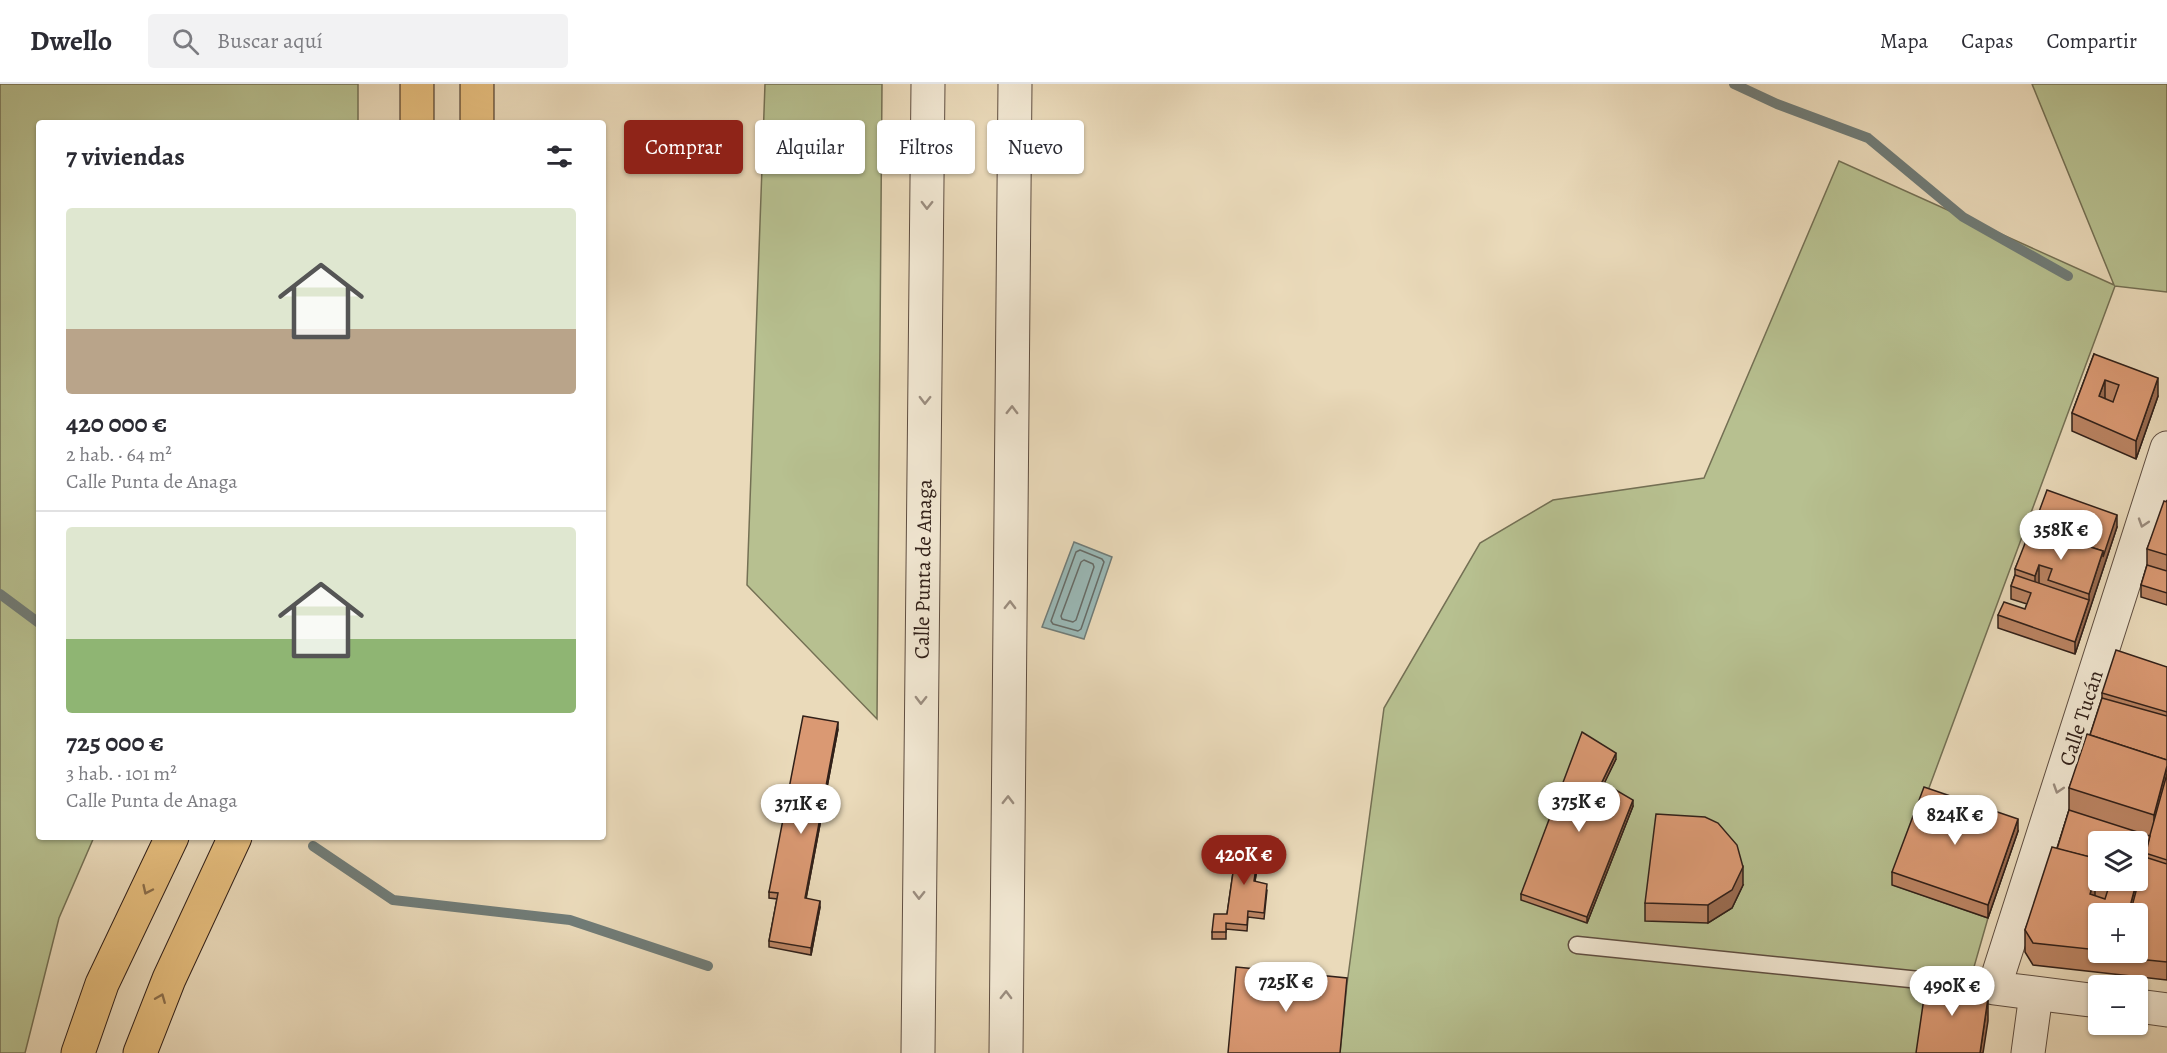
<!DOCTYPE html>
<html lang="es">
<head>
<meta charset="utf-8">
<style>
  body { margin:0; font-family:Alegreya,serif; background:#f2f2f3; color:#2b2b33; height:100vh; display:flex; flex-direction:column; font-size:22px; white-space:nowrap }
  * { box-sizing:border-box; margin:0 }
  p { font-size:20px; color:#7c7c81 }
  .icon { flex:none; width:33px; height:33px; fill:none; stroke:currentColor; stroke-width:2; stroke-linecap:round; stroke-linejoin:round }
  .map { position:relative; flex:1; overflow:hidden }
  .panel { position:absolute; left:36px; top:36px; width:570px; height:720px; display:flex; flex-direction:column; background:#fff; border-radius:6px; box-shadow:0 2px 4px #0004 }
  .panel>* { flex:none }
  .banner { position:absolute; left:624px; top:36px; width:570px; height:54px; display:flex; gap:12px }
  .controls { position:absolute; left:2088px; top:747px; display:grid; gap:12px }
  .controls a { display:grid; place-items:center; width:60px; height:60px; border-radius:6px; background:#fff; box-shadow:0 2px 4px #0004; font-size:30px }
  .price { position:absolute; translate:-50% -51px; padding:0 14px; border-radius:21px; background:#fff; color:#222; font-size:20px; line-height:39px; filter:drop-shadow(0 2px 3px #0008) }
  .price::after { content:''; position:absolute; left:50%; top:36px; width:18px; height:14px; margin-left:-9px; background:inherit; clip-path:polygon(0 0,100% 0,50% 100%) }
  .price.active { background:#8f2418; color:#fff }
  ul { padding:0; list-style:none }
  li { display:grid; align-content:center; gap:12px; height:318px; padding:0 30px }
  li+li { border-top:2px solid #e1e1e2 }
  li span { display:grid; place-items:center; height:186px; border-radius:6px; color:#555 }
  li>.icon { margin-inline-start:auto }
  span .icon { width:108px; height:108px; fill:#fffc; stroke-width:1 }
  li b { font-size:26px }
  h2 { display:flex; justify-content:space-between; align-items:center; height:72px; padding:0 30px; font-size:26px }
  .chip { padding:0 21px; border-radius:6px; background:#fff; box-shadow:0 2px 4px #0004; font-size:21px; line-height:54px }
  .chip.active { background:#8f2418; color:#fff }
  header { display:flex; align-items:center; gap:36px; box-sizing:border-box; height:84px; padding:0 30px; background:#fff; border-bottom:2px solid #e1e1e2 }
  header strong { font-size:28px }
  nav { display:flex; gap:33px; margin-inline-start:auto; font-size:21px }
  .search { width:420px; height:54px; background:#f2f2f3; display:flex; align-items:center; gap:15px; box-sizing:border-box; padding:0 21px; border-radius:6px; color:#7c7c81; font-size:22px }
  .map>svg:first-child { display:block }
  .green { fill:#b7c090; stroke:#747054; stroke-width:1.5 }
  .water { fill:#9ab9b7; stroke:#707c78; stroke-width:1.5 }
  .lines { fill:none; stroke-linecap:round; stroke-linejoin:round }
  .shore { stroke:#666c68; stroke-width:1.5 }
  .stream { stroke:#707c78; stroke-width:10 }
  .service-casing { stroke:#5f4e41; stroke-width:19 }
  .minor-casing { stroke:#5f4e41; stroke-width:35 }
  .motorway-casing { stroke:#312019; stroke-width:35 }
  .service { stroke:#f1e7d2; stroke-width:16 }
  .minor { stroke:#f1e7d2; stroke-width:33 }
  .motorway { stroke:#e5bd7d; stroke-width:33 }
  .wall { fill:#bb8463; stroke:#312019; stroke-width:1.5; fill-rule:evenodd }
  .shaded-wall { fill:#996b50; stroke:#312019; stroke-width:1.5 }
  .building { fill:#da9973; stroke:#312019; stroke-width:1.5; fill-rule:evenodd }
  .oneway { stroke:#9b8d7f }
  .oneway2 { stroke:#8b6e4b }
  .labels { text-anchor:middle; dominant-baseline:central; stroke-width:6; stroke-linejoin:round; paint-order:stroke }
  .street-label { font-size:21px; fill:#312019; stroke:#f1e7d2 }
</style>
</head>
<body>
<header>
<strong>Dwello</strong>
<div class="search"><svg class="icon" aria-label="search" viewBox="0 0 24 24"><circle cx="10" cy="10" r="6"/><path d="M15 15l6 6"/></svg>Buscar aquí</div>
<nav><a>Mapa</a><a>Capas</a><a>Compartir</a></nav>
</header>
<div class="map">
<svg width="2167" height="969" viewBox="0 0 2167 969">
  <rect width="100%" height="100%" fill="#eadaba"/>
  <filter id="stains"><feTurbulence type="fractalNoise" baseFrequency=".00333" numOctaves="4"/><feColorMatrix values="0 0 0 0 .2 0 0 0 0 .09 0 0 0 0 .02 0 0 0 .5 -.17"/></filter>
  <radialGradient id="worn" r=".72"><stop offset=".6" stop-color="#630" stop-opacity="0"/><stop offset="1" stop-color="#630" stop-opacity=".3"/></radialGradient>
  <!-- green -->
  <g class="green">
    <polygon points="0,0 358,0 358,39 39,39 39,753 94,753 59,834 25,969 0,969"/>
    <polygon points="765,0 882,0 877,635 747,501"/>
    <polygon points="2032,0 2167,0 2167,208 2115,202 1893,801 1988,834 1966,911 1918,969 1340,969 1347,900 1384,624 1480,459 1553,416 1704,394 1839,77 2114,201"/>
  </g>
  <!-- water -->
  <polygon class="water" points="1074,458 1112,473 1084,555 1042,543"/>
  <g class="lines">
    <!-- shore -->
    <g class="shore">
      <polygon points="1080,466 1102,475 1104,478 1081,545 1078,547 1053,540 1051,537 1076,468"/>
      <polygon points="1084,476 1093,480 1094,483 1076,536 1073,538 1062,535 1061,532 1081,478"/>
    </g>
    <!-- stream -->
    <g class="stream">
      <polyline points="1734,0 1777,20 1868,54 1963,133 2068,192"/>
      <polyline points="0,510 39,539"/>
      <polyline points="313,762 393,816 570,836 708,882"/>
    </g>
    <!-- service casing -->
    <g class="service-casing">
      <polyline id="service" points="1577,861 1949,899"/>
    </g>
    <!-- minor casing -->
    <g class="minor-casing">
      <g id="minor">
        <polyline points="2098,917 1994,904 2167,364"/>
        <polyline points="2138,922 2167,926"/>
        <polyline points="918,969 928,0"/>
        <polyline points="1006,969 1015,0"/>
        <polyline points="2028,969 2036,910"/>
      </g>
    </g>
    <!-- motorway casing -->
    <g class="motorway-casing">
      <g id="motorway">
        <polyline points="417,0 417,39"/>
        <polyline points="477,0 477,39"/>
        <polyline points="78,969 102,900 172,753"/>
        <polyline points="140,969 169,895 235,753"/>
      </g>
    </g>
    <!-- service -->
    <use href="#service" class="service"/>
    <!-- minor -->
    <use href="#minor" class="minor"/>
    <!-- motorway -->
    <use href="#motorway" class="motorway"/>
  </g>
  <!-- wall -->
  <g class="wall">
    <polygon points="2094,270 2158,312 2136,375 2072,347 2072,329"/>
    <polygon points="2167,416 2167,521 2141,513 2141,501 2147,481 2147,465"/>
    <polygon points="2117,443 2075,570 1998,544 1998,531 2025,525 2027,520 2011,515 2011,502 2015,491 2015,485 2033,444"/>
    <path d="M2167,583V896L2033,881L2025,868V846L2057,765L2069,726V704L2090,651L2102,614V609ZM2098,758L2138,796H2098ZM2098,830L2138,868H2098Z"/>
    <polygon points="838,645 806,814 820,823 811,871 769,863 769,857 777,815 769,814 769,808"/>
    <polygon points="1616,675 1604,699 1633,722 1587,839 1521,816 1521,810"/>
    <polygon points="2018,747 1988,834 1892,801 1892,788"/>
    <polygon points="1238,754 1271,767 1269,779 1258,778 1255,797 1267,806 1264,835 1248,833 1247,847 1226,845 1226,855 1212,855 1212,848 1227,830"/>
    <polygon points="1743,801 1732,824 1708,839 1645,837 1645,819"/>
  </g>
  <!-- shaded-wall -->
  <g class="shaded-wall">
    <polygon points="2158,294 2158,312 2136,375 2136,357"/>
    <polygon points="2105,296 2105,314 2099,330 2099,312"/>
    <polygon points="2117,431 2117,443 2075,570 2075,558 2089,516 2089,510 2103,467"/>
    <polygon points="2039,481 2039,499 2035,510 2035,492"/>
    <polygon points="838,638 838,645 805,820 805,814"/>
    <polygon points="1616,669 1616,675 1602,704 1602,698"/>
    <polygon points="2167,682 2167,711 2154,760 2154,731"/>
    <polygon points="1633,716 1633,722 1587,839 1587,833"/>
    <polygon points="2018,735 2018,747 1988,834 1988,821"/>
    <polygon points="1258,771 1258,778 1254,804 1254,797"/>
    <polygon points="1743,783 1743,801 1732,824 1708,839 1708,821"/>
    <polygon points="2140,786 2140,802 2134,830 2128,830"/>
    <polygon points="2095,794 2095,817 2090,810"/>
    <polygon points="820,817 820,823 811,871 811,864"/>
    <polygon points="1988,914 1988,937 1983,969 1980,969"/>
  </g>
  <!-- building -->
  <g class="building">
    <path d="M2094,270L2158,294L2136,357L2072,329ZM2105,296L2119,301L2113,318L2099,312Z"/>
    <polygon points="2047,406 2117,431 2103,473 2103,467 2062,454 2061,459 2050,455 2050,450 2033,444"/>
    <polygon points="2164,417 2167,418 2167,471 2147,465"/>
    <polygon points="2031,444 2050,450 2047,459 2059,464 2062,454 2103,467 2089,510 2048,496 2052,485 2039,481 2035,492 2015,485"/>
    <polygon points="2147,481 2167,487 2167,509 2141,501"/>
    <polygon points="2015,491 2089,516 2075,558 1998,531 2004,518 2025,525 2031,509 2011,502"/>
    <polygon points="2116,566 2167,583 2167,628 2102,609"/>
    <polygon points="2102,614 2167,632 2167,676 2090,651"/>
    <polygon points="803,632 838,638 805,814 820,817 811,864 769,857 778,809 769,808"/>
    <polygon points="1582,648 1616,669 1602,698 1633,716 1587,833 1521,810"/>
    <polygon points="2087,650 2167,676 2167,682 2154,731 2069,704"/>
    <polygon points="2167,690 2167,776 2145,769"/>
    <polygon points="1924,703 2018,735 1988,821 1892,788"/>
    <polygon points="2069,726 2150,752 2140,793 2140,786 2138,786 2138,758 2098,758 2098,775 2057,765"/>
    <polygon points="1656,730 1705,733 1718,739 1737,761 1743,783 1732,806 1708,821 1645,819"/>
    <polygon points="1238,754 1271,760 1269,772 1258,771 1254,797 1267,800 1264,829 1248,827 1247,841 1226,839 1226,848 1212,848 1214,830 1227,830"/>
    <polygon points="2052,763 2098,775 2098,795 2095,794 2090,810 2105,815 2110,799 2102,796 2137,796 2128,830 2098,830 2098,866 2033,859 2025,846"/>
    <polygon points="2145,773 2167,780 2167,878 2118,873 2120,868 2138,868 2138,830 2130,830"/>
    <polygon points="1236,883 1347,894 1340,969 1228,969"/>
    <polygon points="1927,893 1977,899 1988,914 1980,969 1916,969"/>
  </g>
  <!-- one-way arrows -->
  <defs><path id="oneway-chevron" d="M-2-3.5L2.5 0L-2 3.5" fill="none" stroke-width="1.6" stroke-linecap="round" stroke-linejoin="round" transform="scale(1.5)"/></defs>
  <g class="oneway">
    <use href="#oneway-chevron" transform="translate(927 121) rotate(91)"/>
    <use href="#oneway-chevron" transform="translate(925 316) rotate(91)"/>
    <use href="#oneway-chevron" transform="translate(1012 326) rotate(-89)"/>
    <use href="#oneway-chevron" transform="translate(2143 439) rotate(108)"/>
    <use href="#oneway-chevron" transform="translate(1010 521) rotate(-89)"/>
    <use href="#oneway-chevron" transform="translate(921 616) rotate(91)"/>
    <use href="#oneway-chevron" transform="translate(2058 705) rotate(108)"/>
    <use href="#oneway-chevron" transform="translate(1008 716) rotate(-89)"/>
    <use href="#oneway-chevron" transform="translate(919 811) rotate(91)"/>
    <use href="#oneway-chevron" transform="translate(1006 911) rotate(-89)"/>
  </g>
  <g class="oneway2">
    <use href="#oneway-chevron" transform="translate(147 806) rotate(115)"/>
    <use href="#oneway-chevron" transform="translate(161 914) rotate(-68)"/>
  </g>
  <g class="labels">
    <!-- street labels -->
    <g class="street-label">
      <text transform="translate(923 485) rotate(-89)">Calle Punta de Anaga</text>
      <text transform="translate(2081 634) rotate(-72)">Calle Tucán</text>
    </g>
  </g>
  <rect width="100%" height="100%" filter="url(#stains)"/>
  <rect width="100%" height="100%" fill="url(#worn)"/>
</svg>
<div class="controls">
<a><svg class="icon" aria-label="layers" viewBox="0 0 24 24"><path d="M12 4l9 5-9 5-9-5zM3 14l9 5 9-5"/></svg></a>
<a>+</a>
<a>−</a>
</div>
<b class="price" style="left:2061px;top:477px">358K €</b>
<b class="price" style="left:1579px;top:749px">375K €</b>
<b class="price" style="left:801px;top:751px">371K €</b>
<b class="price" style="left:1955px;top:762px">824K €</b>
<b class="price active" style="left:1244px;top:802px">420K €</b>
<b class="price" style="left:1286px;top:929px">725K €</b>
<b class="price" style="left:1952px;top:933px">490K €</b>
<div class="banner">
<a class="chip active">Comprar</a>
<a class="chip">Alquilar</a>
<a class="chip">Filtros</a>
<a class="chip">Nuevo</a>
</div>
<section class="panel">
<h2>7 viviendas<svg class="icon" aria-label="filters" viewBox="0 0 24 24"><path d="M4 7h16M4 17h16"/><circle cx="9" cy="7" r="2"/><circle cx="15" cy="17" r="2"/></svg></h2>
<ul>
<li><span style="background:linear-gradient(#dfe7d0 65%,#b9a48a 0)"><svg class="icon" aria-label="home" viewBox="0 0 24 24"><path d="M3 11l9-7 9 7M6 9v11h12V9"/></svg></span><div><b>420 000 €</b><p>2 hab. · 64 m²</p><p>Calle Punta de Anaga</p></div></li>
<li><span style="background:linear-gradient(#dfe7d0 60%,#8fb573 0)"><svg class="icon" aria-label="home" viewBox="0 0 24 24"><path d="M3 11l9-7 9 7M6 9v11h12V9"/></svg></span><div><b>725 000 €</b><p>3 hab. · 101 m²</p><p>Calle Punta de Anaga</p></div></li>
</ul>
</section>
</div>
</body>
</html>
